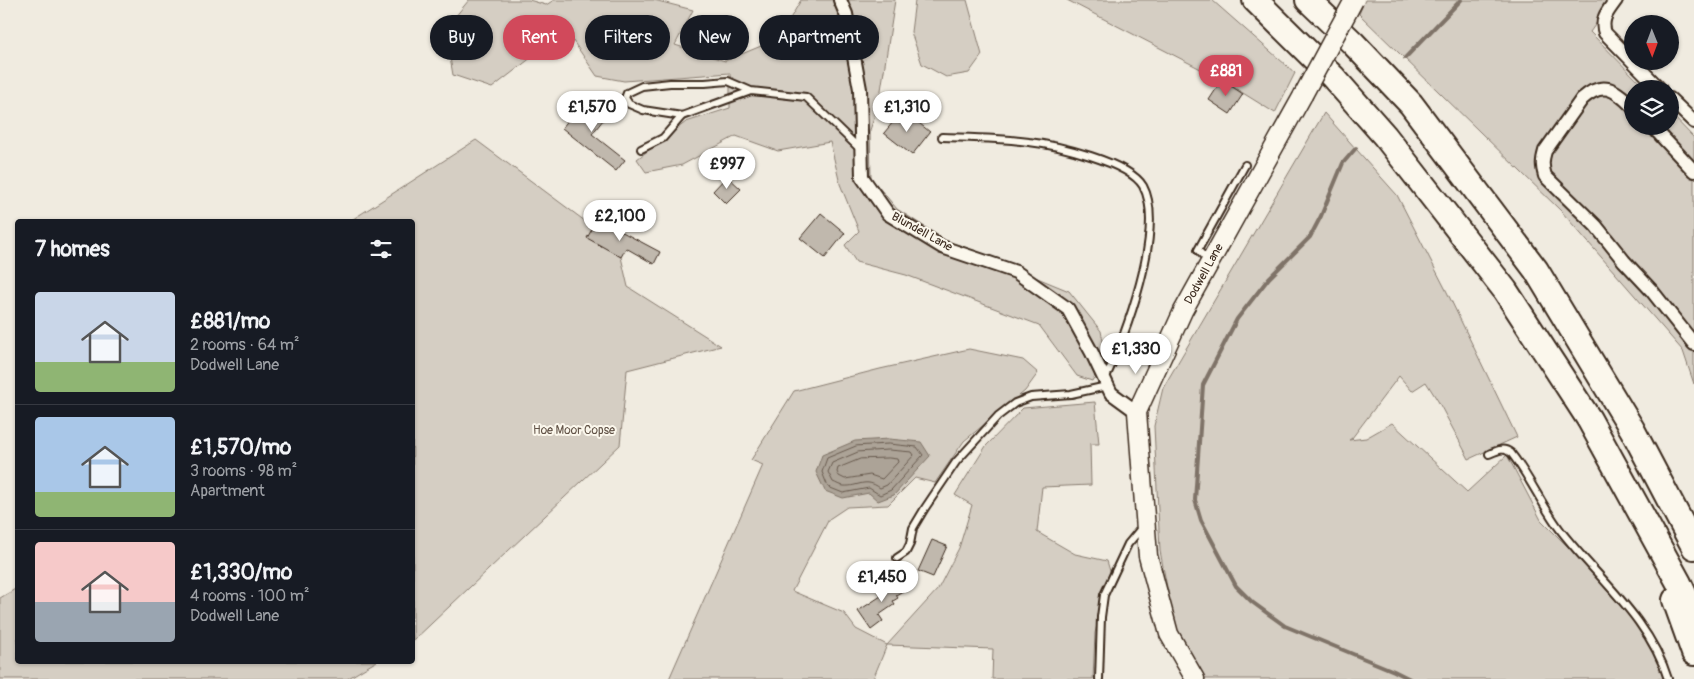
<!DOCTYPE html>
<html lang="en">
<head>
<meta charset="utf-8">
<style>
  body { margin:0; font-family:Pangolin,sans-serif; background:#20242c; color:#f1f3f6; height:100vh; display:flex; flex-direction:column; font-size:19px; white-space:nowrap }
  * { box-sizing:border-box; margin:0 }
  p { font-size:16px; color:#9ea1a6 }
  .icon { flex:none; width:28px; height:28px; fill:none; stroke:currentColor; stroke-width:2; stroke-linecap:round; stroke-linejoin:round }
  .map { position:relative; flex:1; overflow:hidden }
  .panel { position:absolute; left:15px; top:219px; width:400px; height:445px; display:flex; flex-direction:column; background:#171b24; border-radius:5px; box-shadow:0 1px 4px #0004 }
  .panel>* { flex:none }
  .guide { position:absolute; left:430px; top:15px; width:475px; height:45px; display:flex; gap:10px }
  .needle { width:32px; rotate:179deg }
  .fabs { position:absolute; left:1624px; top:15px; display:grid; gap:10px }
  .fabs a { display:grid; place-items:center; width:55px; height:55px; border-radius:50%; background:#171b24; box-shadow:0 1px 4px #0004; font-size:25px }
  .price { position:absolute; translate:-50% -42px; padding:0 11px; border-radius:18px; background:#fff; color:#222; font-size:16px; line-height:32px; filter:drop-shadow(0 1px 2px #0008) }
  .price::after { content:''; position:absolute; left:50%; top:30px; width:15px; height:11px; margin-left:-8px; background:inherit; clip-path:polygon(0 0,100% 0,50% 100%) }
  .price.current { background:#d1495b; color:#fff }
  ul { padding:0; list-style:none }
  li { display:flex; align-items:center; gap:15px; height:125px; padding:0 20px }
  li+li { border-top:1px solid #363941 }
  li span { display:grid; place-items:center; flex:none; width:140px; height:100px; border-radius:5px; color:#555 }
  li>.icon { margin-inline-start:auto }
  span .icon { width:60px; height:60px; fill:#fffc; stroke-width:1 }
  li b { font-size:21px }
  h2 { display:flex; justify-content:space-between; align-items:center; height:60px; padding:0 20px; font-size:21px }
  .chip { padding:0 18px; border-radius:22px; background:#171b24; box-shadow:0 1px 4px #0004; font-size:18px; line-height:45px }
  .chip.current { background:#d1495b; color:#fff }
  .map>svg:first-child { display:block }
  .green { fill:#d5cec3; stroke:#887c70 }
  .water { fill:#aca397; stroke:#7f7367 }
  .lines { fill:none; stroke-linecap:round; stroke-linejoin:round }
  .shore { stroke:#685a4e; stroke-width:1 }
  .stream { stroke:#7f7367; stroke-width:4 }
  .building { fill:#c0b8ad; stroke:#3b2a1e }
  .lane-casing { stroke:#3b2a1e; stroke-width:10 }
  .street-casing { stroke:#3b2a1e; stroke-width:16 }
  .secondary-casing { stroke:#3b2a1e; stroke-width:21 }
  .highway-casing { stroke:#3b2a1e; stroke-width:28 }
  .lane { stroke:#fbf7ec; stroke-width:6 }
  .street { stroke:#fbf7ec; stroke-width:12 }
  .secondary { stroke:#fbf7ec; stroke-width:18 }
  .highway { stroke:#fbf7ec; stroke-width:24 }
  .secondary-bridge-casing { stroke:#3b2a1e; stroke-width:21; stroke-linecap:butt }
  .secondary-bridge { stroke:#fbf7ec; stroke-width:18 }
  .labels { text-anchor:middle; dominant-baseline:central; stroke-width:4; stroke-linejoin:round; paint-order:stroke }
  .street-label { font-size:12px; fill:#3b2a1e; stroke:#fbf7ec }
  .park-label { font-size:12px; fill:#625347; stroke:#fbf7ec }
</style>
</head>
<body>
<div class="map">
<svg width="1694" height="679" viewBox="0 0 1694 679">
  <rect width="100%" height="100%" fill="#f0ebe0"/>
  <filter id="ink" filterUnits="userSpaceOnUse"><feTurbulence type="fractalNoise" baseFrequency=".02" numOctaves="2"/><feDisplacementMap in="SourceGraphic" scale="10" xChannelSelector="R" yChannelSelector="G"/><feConvolveMatrix kernelMatrix="1 2 1 2 8 2 1 2 1" color-interpolation-filters="sRGB"/></filter>
  <g filter="url(#ink)">
    <!-- green -->
    <g class="green">
      <polygon points="469,0 529,0 546,5 554,0 654,0 693,10 675,45 725,61 778,39 801,0 895,0 879,103 870,130 871,178 897,209 945,240 1069,291 1101,331 1106,356 1092,381 1077,376 1039,325 906,275 856,262 845,245 859,231 840,184 830,142 778,151 736,136 682,165 646,172 637,159 686,122 730,108 730,73 624,81 597,76 573,41 558,37 492,88 453,75 445,29"/>
      <polygon points="915,0 967,0 982,55 969,73 946,77 922,64 911,32"/>
      <polygon points="1067,0 1212,0 1295,73 1275,113 1222,80"/>
      <polygon points="1365,0 1613,0 1590,32 1646,89 1632,89 1632,126 1670,126 1670,113 1694,138 1694,384 1683,351 1561,211 1359,14"/>
      <polygon points="1324,113 1397,195 1447,292 1517,437 1469,459 1438,401 1426,382 1412,391 1399,376 1352,438 1349,440 1366,438 1392,423 1467,492 1507,455 1541,520 1571,550 1639,627 1660,664 1664,679 1206,679 1175,628 1160,551 1154,426 1163,388"/>
      <polygon points="476,140 593,227 588,238 621,257 628,287 721,346 627,370 620,445 413,641 412,221 350,221"/>
      <polygon points="969,349 1023,360 1038,373 1025,391 964,441 935,483 915,478 888,505 847,507 829,519 792,591 844,613 856,629 887,645 938,589 959,548 972,505 955,495 986,446 1023,408 1095,402 1099,444 1090,444 1091,485 1042,487 1037,532 1075,554 1107,561 1110,571 1095,633 1093,679 992,679 993,649 887,645 873,679 669,679 763,465 751,460 794,391 880,369"/>
      <polygon points="17,588 18,661 377,661 347,679 0,679 0,598"/>
    </g>
    <!-- water -->
    <polygon class="water" points="889,439 921,442 930,456 894,495 878,501 869,493 843,498 825,491 816,472 822,455 855,441"/>
    <g class="lines">
      <!-- shore -->
      <g class="shore">
        <polygon points="889,444 917,447 923,455 891,490 880,495 869,488 843,493 828,487 822,472 827,458 856,446"/>
        <path d="M889,450L912,452L914,455L887,485L880,488C865,477 859,487 844,486C840,486 836,483 833,482L828,472L832,463L858,452Z"/>
        <polygon points="889,458 897,459 898,462 882,479 870,475 845,479 839,476 837,472 838,468 860,459"/>
      </g>
      <!-- stream -->
      <g class="stream">
        <polyline points="1405,58 1461,0"/>
        <polyline points="1356,148 1343,163 1321,216 1310,237 1269,278 1237,319 1203,385 1195,500 1201,520 1236,586 1252,602 1285,626 1394,671 1410,679"/>
      </g>
    </g>
    <!-- building -->
    <g class="building">
      <polygon points="1222,80 1243,94 1230,114 1209,100"/>
      <polygon points="586,98 607,115 592,134 625,160 616,171 562,128"/>
      <polygon points="903,110 930,132 912,155 884,133"/>
      <polygon points="727,176 741,189 726,204 713,191"/>
      <polygon points="821,213 845,233 825,258 800,238"/>
      <polygon points="598,219 660,252 654,264 626,248 621,257 587,238"/>
      <polygon points="932,540 947,546 933,577 918,571"/>
      <polygon points="906,578 911,586 896,595 898,598 893,601 895,604 879,615 883,621 871,630 858,611 881,596 876,588 886,581 890,588"/>
    </g>
    <g class="lines">
      <!-- lane casing -->
      <g class="lane-casing">
        <g id="lane">
          <polyline points="751,91 728,81 705,83 670,83 642,86 627,93 625,98 629,104 643,110 682,116 751,91 806,97 861,150"/>
          <path d="M942,137C971,138 1000,138 1029,142C1056,145 1129,162 1143,186C1166,228 1125,338 1105,379"/>
          <polyline points="641,149 663,138 682,116"/>
          <polyline points="1208,261 1198,250 1245,165"/>
          <path d="M1489,454C1498,450 1503,447 1511,453C1530,477 1542,506 1561,531C1599,580 1649,618 1668,679"/>
          <polyline points="897,558 906,552 910,544 913,528 925,508 956,462 998,416 1015,403 1031,397 1071,394 1107,386"/>
          <polyline points="1099,679 1101,617 1104,595 1128,544 1143,526"/>
        </g>
      </g>
      <!-- street casing -->
      <g class="street-casing">
        <g id="street">
          <polyline points="840,0 846,14 860,89 862,177 888,214 942,247 1016,272 1068,309 1092,353 1111,393 1137,412"/>
          <path d="M1616,0C1608,11 1600,19 1605,33L1660,89"/>
          <polyline points="1670,99 1694,122"/>
          <path d="M1632,106C1615,89 1603,80 1582,99L1545,151C1542,161 1542,166 1545,176L1596,226L1624,261L1652,291L1694,344"/>
          <polyline points="1652,126 1694,171"/>
        </g>
      </g>
      <!-- secondary casing -->
      <g class="secondary-casing">
        <polyline id="secondary" points="1195,679 1169,634 1148,556 1137,412 1183,311 1303,95"/>
      </g>
      <!-- highway casing -->
      <g class="highway-casing">
        <g id="highway">
          <polyline points="1255,0 1333,77 1385,136 1505,290 1589,419 1679,583 1694,615"/>
          <polyline points="1308,0 1353,43 1411,104 1536,270 1632,429 1694,547"/>
          <polyline points="1675,600 1694,653"/>
        </g>
      </g>
      <!-- lane -->
      <use href="#lane" class="lane"/>
      <!-- street -->
      <use href="#street" class="street"/>
      <!-- secondary -->
      <use href="#secondary" class="secondary"/>
      <!-- highway -->
      <use href="#highway" class="highway"/>
      <!-- secondary-bridge casing -->
      <g class="secondary-bridge-casing">
        <polyline id="secondary-bridge" points="1303,95 1354,0"/>
      </g>
      <!-- secondary-bridge -->
      <use href="#secondary-bridge" class="secondary-bridge"/>
    </g>
  </g>
  <g class="labels">
    <!-- street labels -->
    <g class="street-label">
      <text transform="translate(922 232) rotate(29)">Blundell Lane</text>
      <text transform="translate(1204 274) rotate(-61)">Dodwell Lane</text>
    </g>
    <!-- park labels -->
    <g class="park-label">
      <text x="574" y="430">Hoe Moor Copse</text>
    </g>
  </g>
</svg>
<div class="fabs">
<a><svg class="needle" viewBox="-14 -14 28 28"><path d="M0-13l5 13h-10z" fill="#e53935"/><path d="M0 13l5-13h-10z" fill="#9ea1a6"/></svg></a>
<a><svg class="icon" aria-label="layers" viewBox="0 0 24 24"><path d="M12 4l9 5-9 5-9-5zM3 14l9 5 9-5"/></svg></a>
</div>
<b class="price current" style="left:1226px;top:97px">£881</b>
<b class="price" style="left:592px;top:133px">£1,570</b>
<b class="price" style="left:907px;top:133px">£1,310</b>
<b class="price" style="left:727px;top:190px">£997</b>
<b class="price" style="left:620px;top:242px">£2,100</b>
<b class="price" style="left:1136px;top:375px">£1,330</b>
<b class="price" style="left:882px;top:603px">£1,450</b>
<div class="guide">
<a class="chip">Buy</a>
<a class="chip current">Rent</a>
<a class="chip">Filters</a>
<a class="chip">New</a>
<a class="chip">Apartment</a>
</div>
<section class="panel">
<h2>7 homes<svg class="icon" aria-label="filters" viewBox="0 0 24 24"><path d="M4 7h16M4 17h16"/><circle cx="9" cy="7" r="2"/><circle cx="15" cy="17" r="2"/></svg></h2>
<ul>
<li><span style="background:linear-gradient(#c9d6e8 70%,#8fb573 0)"><svg class="icon" aria-label="home" viewBox="0 0 24 24"><path d="M3 11l9-7 9 7M6 9v11h12V9"/></svg></span><div><b>£881/mo</b><p>2 rooms · 64 m²</p><p>Dodwell Lane</p></div></li>
<li><span style="background:linear-gradient(#a9c7e8 75%,#8fb573 0)"><svg class="icon" aria-label="home" viewBox="0 0 24 24"><path d="M3 11l9-7 9 7M6 9v11h12V9"/></svg></span><div><b>£1,570/mo</b><p>3 rooms · 98 m²</p><p>Apartment</p></div></li>
<li><span style="background:linear-gradient(#f6c9c9 60%,#9aa5b1 0)"><svg class="icon" aria-label="home" viewBox="0 0 24 24"><path d="M3 11l9-7 9 7M6 9v11h12V9"/></svg></span><div><b>£1,330/mo</b><p>4 rooms · 100 m²</p><p>Dodwell Lane</p></div></li>
</ul>
</section>
</div>
</body>
</html>
